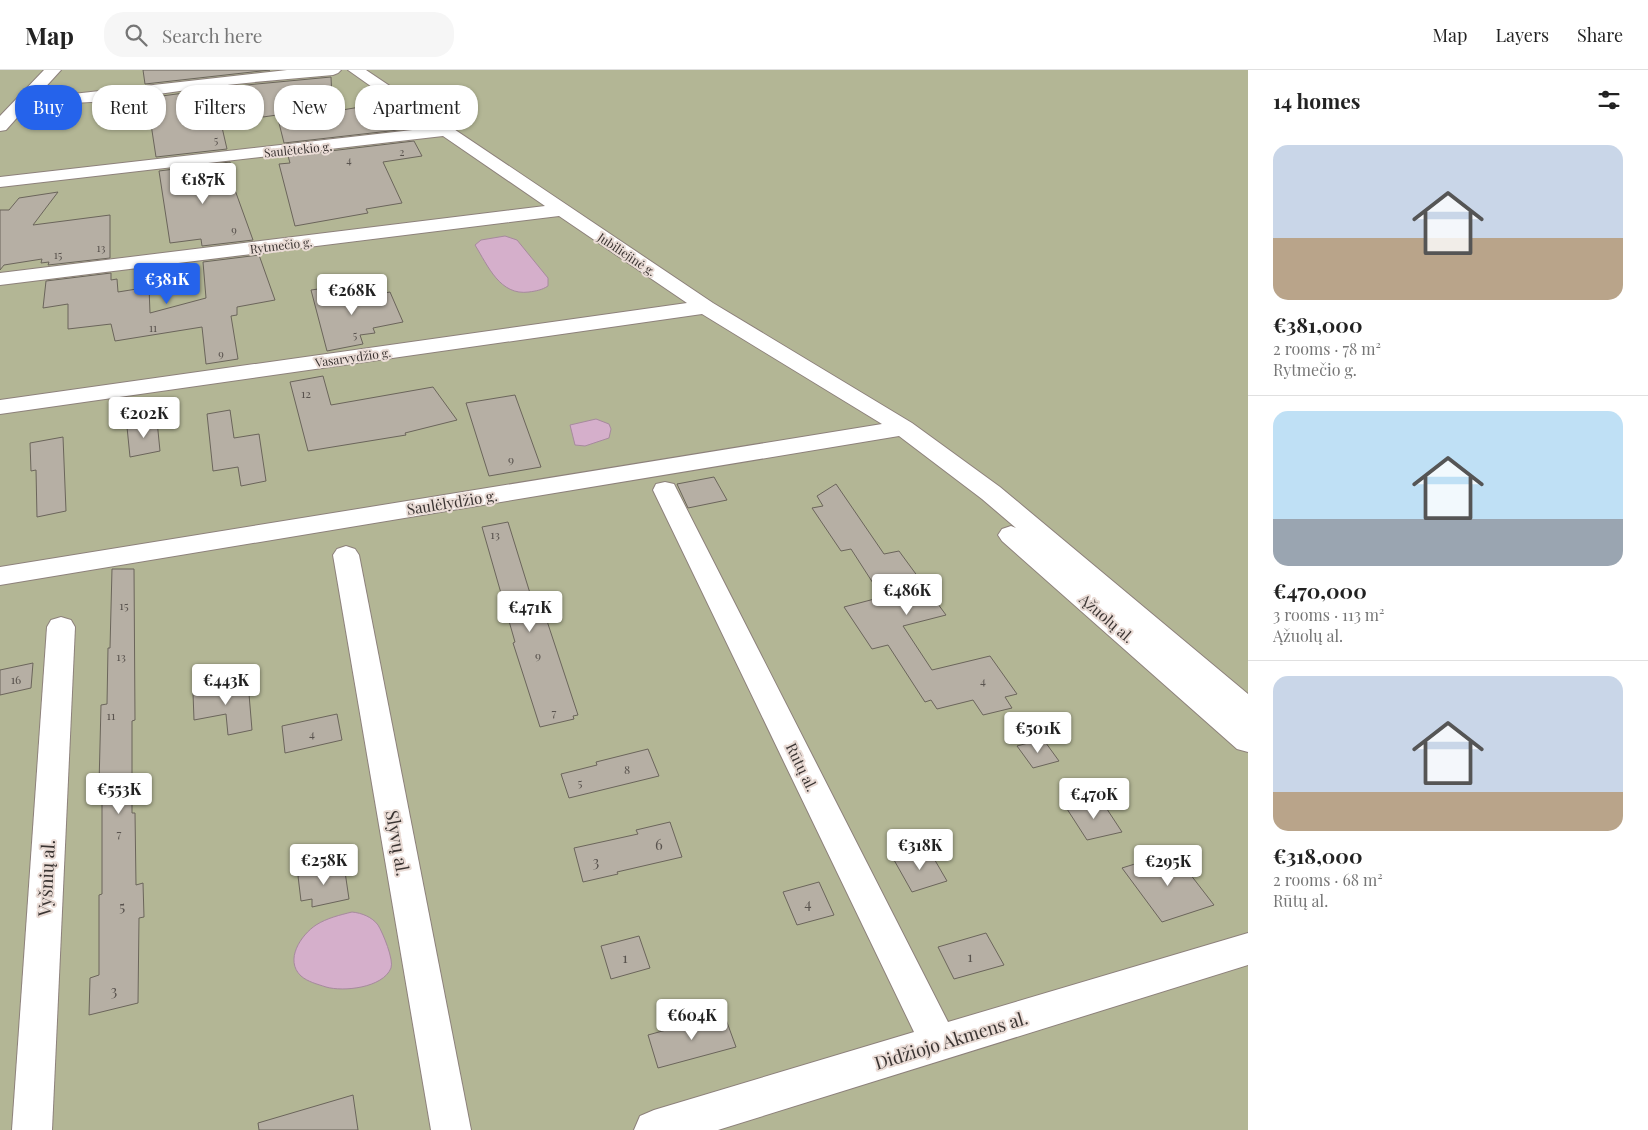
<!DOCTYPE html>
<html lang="en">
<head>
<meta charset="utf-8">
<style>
  body { margin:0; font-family:"Playfair Display",serif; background:#f6f6f6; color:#222; height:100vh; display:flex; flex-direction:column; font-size:19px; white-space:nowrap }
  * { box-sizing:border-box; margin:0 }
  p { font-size:16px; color:#767676 }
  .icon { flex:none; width:28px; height:28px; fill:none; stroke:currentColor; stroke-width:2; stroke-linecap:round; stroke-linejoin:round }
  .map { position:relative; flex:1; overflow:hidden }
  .sheet { display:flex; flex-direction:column; background:#fff; width:400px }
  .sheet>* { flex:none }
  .hud { position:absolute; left:15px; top:15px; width:475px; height:45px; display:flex; gap:10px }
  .price { position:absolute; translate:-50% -42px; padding:0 11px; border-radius:5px; background:#fff; color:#222; font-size:16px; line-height:32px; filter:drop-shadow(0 1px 2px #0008) }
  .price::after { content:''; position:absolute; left:50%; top:30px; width:15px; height:11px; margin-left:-8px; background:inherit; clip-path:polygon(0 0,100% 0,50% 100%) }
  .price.selected { background:#2563eb; color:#fff }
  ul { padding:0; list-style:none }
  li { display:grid; align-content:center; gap:10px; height:265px; padding:0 25px }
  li+li { border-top:1px solid #e0e0e0 }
  li span { display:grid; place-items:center; height:155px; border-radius:15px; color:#555 }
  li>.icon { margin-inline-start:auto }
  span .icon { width:90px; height:90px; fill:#fffc; stroke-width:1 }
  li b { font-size:21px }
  h2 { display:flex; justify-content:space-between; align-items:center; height:60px; padding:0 25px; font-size:21px }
  .tag { padding:0 18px; border-radius:20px; background:#fff; box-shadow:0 1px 4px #0004; font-size:18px; line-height:45px }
  .tag.selected { background:#2563eb; color:#fff }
  header { display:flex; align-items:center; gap:30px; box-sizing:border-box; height:70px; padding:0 25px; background:#fff; border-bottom:1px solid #e0e0e0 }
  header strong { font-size:24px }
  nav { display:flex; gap:28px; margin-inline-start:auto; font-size:18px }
  .search { width:350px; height:45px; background:#f6f6f6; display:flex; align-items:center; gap:12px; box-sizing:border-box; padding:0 18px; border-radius:20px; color:#767676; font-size:19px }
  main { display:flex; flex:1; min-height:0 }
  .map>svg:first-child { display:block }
  .green { fill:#b3b695 }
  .water { fill:#d5afcb; stroke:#a68a9d }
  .building { fill:#b6afa4; stroke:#6b655b }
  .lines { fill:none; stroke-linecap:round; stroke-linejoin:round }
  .street-casing { stroke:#8d817b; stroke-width:2 }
  .street { fill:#fff; fill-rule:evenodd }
  .labels { text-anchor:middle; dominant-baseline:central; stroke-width:4; stroke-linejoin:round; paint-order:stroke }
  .far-number-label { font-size:11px; fill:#59534e }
  .far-street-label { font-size:12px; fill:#3a3432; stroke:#eadcd6 }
  .number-label { font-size:12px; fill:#59534e }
  .street-label { font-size:15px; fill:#3a3432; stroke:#eadcd6 }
  .near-number-label { font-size:15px; fill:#59534e }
  .near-street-label { font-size:18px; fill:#3a3432; stroke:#eadcd6 }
</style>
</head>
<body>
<header>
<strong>Map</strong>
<div class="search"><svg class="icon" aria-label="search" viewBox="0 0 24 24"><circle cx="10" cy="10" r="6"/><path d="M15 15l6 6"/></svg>Search here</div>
<nav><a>Map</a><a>Layers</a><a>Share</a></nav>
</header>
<main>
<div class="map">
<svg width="1248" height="1060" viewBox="0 0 1248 1060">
  <rect width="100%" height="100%" fill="#eadcd6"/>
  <!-- green -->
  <rect class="green" x="0" y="0" width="1248" height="1060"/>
  <!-- water -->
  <g class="water">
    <path d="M505,166L517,170L548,208V216C542,220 536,221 529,222C500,226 488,196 475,175L481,170Z"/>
    <polygon points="596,349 609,354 611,359 609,368 585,376 575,375 570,355"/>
    <path d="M352,842C362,843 372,847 378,855C383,863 394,890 391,898C383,918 343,922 326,917C317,914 308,912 301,906C284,890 301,865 316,855C327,848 340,845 352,842Z"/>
  </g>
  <!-- building -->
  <g class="building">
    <polygon points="143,0 270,0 145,14"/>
    <polygon points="331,7 332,28 339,28 342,40 390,32 396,36 407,59 284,73 277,45 221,53 227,79 156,87 147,28 236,16"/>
    <polygon points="414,71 422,86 383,92 402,133 366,139 368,143 295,156 279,94 290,93 288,86"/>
    <polygon points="230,92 234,108 231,109 253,170 202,176 201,169 170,173 159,101"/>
    <polygon points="58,122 33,155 110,145 110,188 48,195 49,192 41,193 42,189 4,195 0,200 0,140 9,140 19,128"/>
    <polygon points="259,185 275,230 237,237 237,245 231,246 238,289 206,294 202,257 115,271 111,254 68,259 68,234 43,238 46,211 111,203 111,210 117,209 118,222 149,217 150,243 206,228 203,192"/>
    <polygon points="340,216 344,231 390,222 403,252 373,258 375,263 360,265 363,274 327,281 311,220"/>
    <polygon points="323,306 331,335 433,317 457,350 405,363 406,365 308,381 290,312"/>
    <polygon points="515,325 541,397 489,406 466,333"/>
    <polygon points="230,340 234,368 259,364 266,411 241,416 238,397 213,401 207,344"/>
    <polygon points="157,351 160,381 130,387 127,357"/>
    <polygon points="63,367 66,441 37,447 36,400 31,401 30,373"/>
    <polygon points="714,407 727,430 688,438 677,414"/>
    <polygon points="836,414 884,484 899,481 946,545 903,556 932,600 990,586 1017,624 1005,627 1012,638 983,645 973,630 937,639 931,630 925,632 888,575 872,579 844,537 882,527 851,479 841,481 812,438 823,436 817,426"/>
    <polygon points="508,452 538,549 546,548 578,645 573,646 574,649 540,657 513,573 515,572 482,457"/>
    <polygon points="112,499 134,499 135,650 132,651 132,743 135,743 136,815 143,813 144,847 139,848 138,933 89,945 90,908 99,905 99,825 102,824 102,715 99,715 101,635 107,634 108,578 110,578"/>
    <polygon points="33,593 31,618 0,625 0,600"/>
    <polygon points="248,612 252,660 228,665 226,644 194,650 193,623"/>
    <polygon points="337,644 342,670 285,683 282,656"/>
    <polygon points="1043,669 1059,691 1033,698 1017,676"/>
    <polygon points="648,679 659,706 569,728 561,704 597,695 596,692"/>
    <polygon points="1101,730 1122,762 1087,770 1067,739"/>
    <polygon points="670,752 682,787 617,802 618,804 583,812 574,778 638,764 636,760"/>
    <polygon points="929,780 947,811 912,822 894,790"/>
    <polygon points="1173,782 1214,835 1162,852 1122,798"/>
    <polygon points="344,795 349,829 312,837 312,829 301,831 298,806"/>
    <polygon points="819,812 834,845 797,855 783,822"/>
    <polygon points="986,863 1004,895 954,909 938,877"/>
    <polygon points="639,866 650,898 611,909 601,876"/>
    <polygon points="724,944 736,977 658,998 648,965"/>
    <polygon points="353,1025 358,1060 259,1060 258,1053"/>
  </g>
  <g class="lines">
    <!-- street casing -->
    <g class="street-casing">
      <g id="street">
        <path d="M44,0H61L40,23L64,25L287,0H341L338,3L333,5C290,9 246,12 203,18C146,25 89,37 31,32L6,60L0,61V46Z"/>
        <polygon points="348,0 366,0 713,233 912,353 1000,417 1248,624 1248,682 1237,679 1002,471 998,465 1002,459 1011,456 1016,458 982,429 899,366 0,515 0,497 882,354 702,244 0,344 0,330 687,233 559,146 0,215 0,203 545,136 443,66 0,117 0,107 430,58"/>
        <polygon points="665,412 674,414 677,420 948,952 1248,863 1248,895 718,1060 634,1060 640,1046 654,1040 914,962 653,420 656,414"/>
        <polygon points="346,476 355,479 359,485 471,1060 431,1060 333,485 337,479"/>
        <polygon points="61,547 71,550 75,557 52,1060 12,1060 47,557 51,550"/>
      </g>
    </g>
    <!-- street -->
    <use href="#street" class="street"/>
  </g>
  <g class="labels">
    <!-- far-number labels -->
    <g class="far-number-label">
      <text x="216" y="69">5</text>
      <text x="402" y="81">2</text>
      <text x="349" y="89">4</text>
      <text x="234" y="159">9</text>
      <text x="101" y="177">13</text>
      <text x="58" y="184">15</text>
      <text x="153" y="257">11</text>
      <text x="355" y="264">5</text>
      <text x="221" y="283">9</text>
    </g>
    <!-- far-street labels -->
    <g class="far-street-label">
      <text transform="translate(298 79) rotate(-6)">Saulėtekio g.</text>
      <text transform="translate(281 175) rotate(-7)">Rytmečio g.</text>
      <text transform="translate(627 184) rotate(34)">Jubiliejinė g.</text>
      <text transform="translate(353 287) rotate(-8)">Vasarvydžio g.</text>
    </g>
    <!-- number labels -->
    <g class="number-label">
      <text x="306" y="323">12</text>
      <text x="511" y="389">9</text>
      <text x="495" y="464">13</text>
      <text x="124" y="535">15</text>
      <text x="538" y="585">9</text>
      <text x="121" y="586">13</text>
      <text x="16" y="609">16</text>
      <text x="983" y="610">4</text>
      <text x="554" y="642">7</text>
      <text x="111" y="645">11</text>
      <text x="312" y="663">4</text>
      <text x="627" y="699">8</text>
      <text x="580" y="712">5</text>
      <text x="119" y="763">7</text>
    </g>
    <!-- street labels -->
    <g class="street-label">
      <text transform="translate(452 432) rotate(-9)">Saulėlydžio g.</text>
      <text transform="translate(1107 548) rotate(41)">Ąžuolų al.</text>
      <text transform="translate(802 697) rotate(64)">Rūtų al.</text>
    </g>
    <!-- near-number labels -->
    <g class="near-number-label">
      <text x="659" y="774">6</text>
      <text x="596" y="791">3</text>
      <text x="808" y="833">4</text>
      <text x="122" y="836">5</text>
      <text x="970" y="886">1</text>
      <text x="625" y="887">1</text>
      <text x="114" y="920">3</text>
    </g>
    <!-- near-street labels -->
    <g class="near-street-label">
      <text transform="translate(398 773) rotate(80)">Slyvų al.</text>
      <text transform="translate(46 808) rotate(-87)">Vyšnių al.</text>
      <text transform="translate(951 970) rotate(-17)">Didžiojo Akmens al.</text>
    </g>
  </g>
</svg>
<b class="price" style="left:203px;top:135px">€187K</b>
<b class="price selected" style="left:167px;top:235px">€381K</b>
<b class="price" style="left:352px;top:246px">€268K</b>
<b class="price" style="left:144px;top:369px">€202K</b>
<b class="price" style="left:907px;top:546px">€486K</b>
<b class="price" style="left:530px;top:563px">€471K</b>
<b class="price" style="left:226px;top:636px">€443K</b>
<b class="price" style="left:1038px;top:684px">€501K</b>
<b class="price" style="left:119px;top:745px">€553K</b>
<b class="price" style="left:1094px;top:750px">€470K</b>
<b class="price" style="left:920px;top:801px">€318K</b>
<b class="price" style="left:324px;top:816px">€258K</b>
<b class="price" style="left:1168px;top:817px">€295K</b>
<b class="price" style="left:692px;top:971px">€604K</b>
<div class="hud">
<a class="tag selected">Buy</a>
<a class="tag">Rent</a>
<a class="tag">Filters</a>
<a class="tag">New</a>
<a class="tag">Apartment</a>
</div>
</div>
<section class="sheet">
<h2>14 homes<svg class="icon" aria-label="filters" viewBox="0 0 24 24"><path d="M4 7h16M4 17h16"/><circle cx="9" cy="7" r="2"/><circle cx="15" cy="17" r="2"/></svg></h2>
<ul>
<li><span style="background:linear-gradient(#c9d6e8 60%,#b9a48a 0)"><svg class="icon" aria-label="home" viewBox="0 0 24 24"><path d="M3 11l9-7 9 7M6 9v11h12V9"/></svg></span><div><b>€381,000</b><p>2 rooms · 78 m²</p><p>Rytmečio g.</p></div></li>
<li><span style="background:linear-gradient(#bfe0f5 70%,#9aa5b1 0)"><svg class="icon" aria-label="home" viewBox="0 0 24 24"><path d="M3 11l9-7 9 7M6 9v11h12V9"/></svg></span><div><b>€470,000</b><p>3 rooms · 113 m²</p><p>Ąžuolų al.</p></div></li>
<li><span style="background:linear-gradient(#c9d6e8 75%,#b9a48a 0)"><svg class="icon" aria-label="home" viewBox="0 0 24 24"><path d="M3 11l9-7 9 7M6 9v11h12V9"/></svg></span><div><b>€318,000</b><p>2 rooms · 68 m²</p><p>Rūtų al.</p></div></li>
</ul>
</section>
</main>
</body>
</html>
